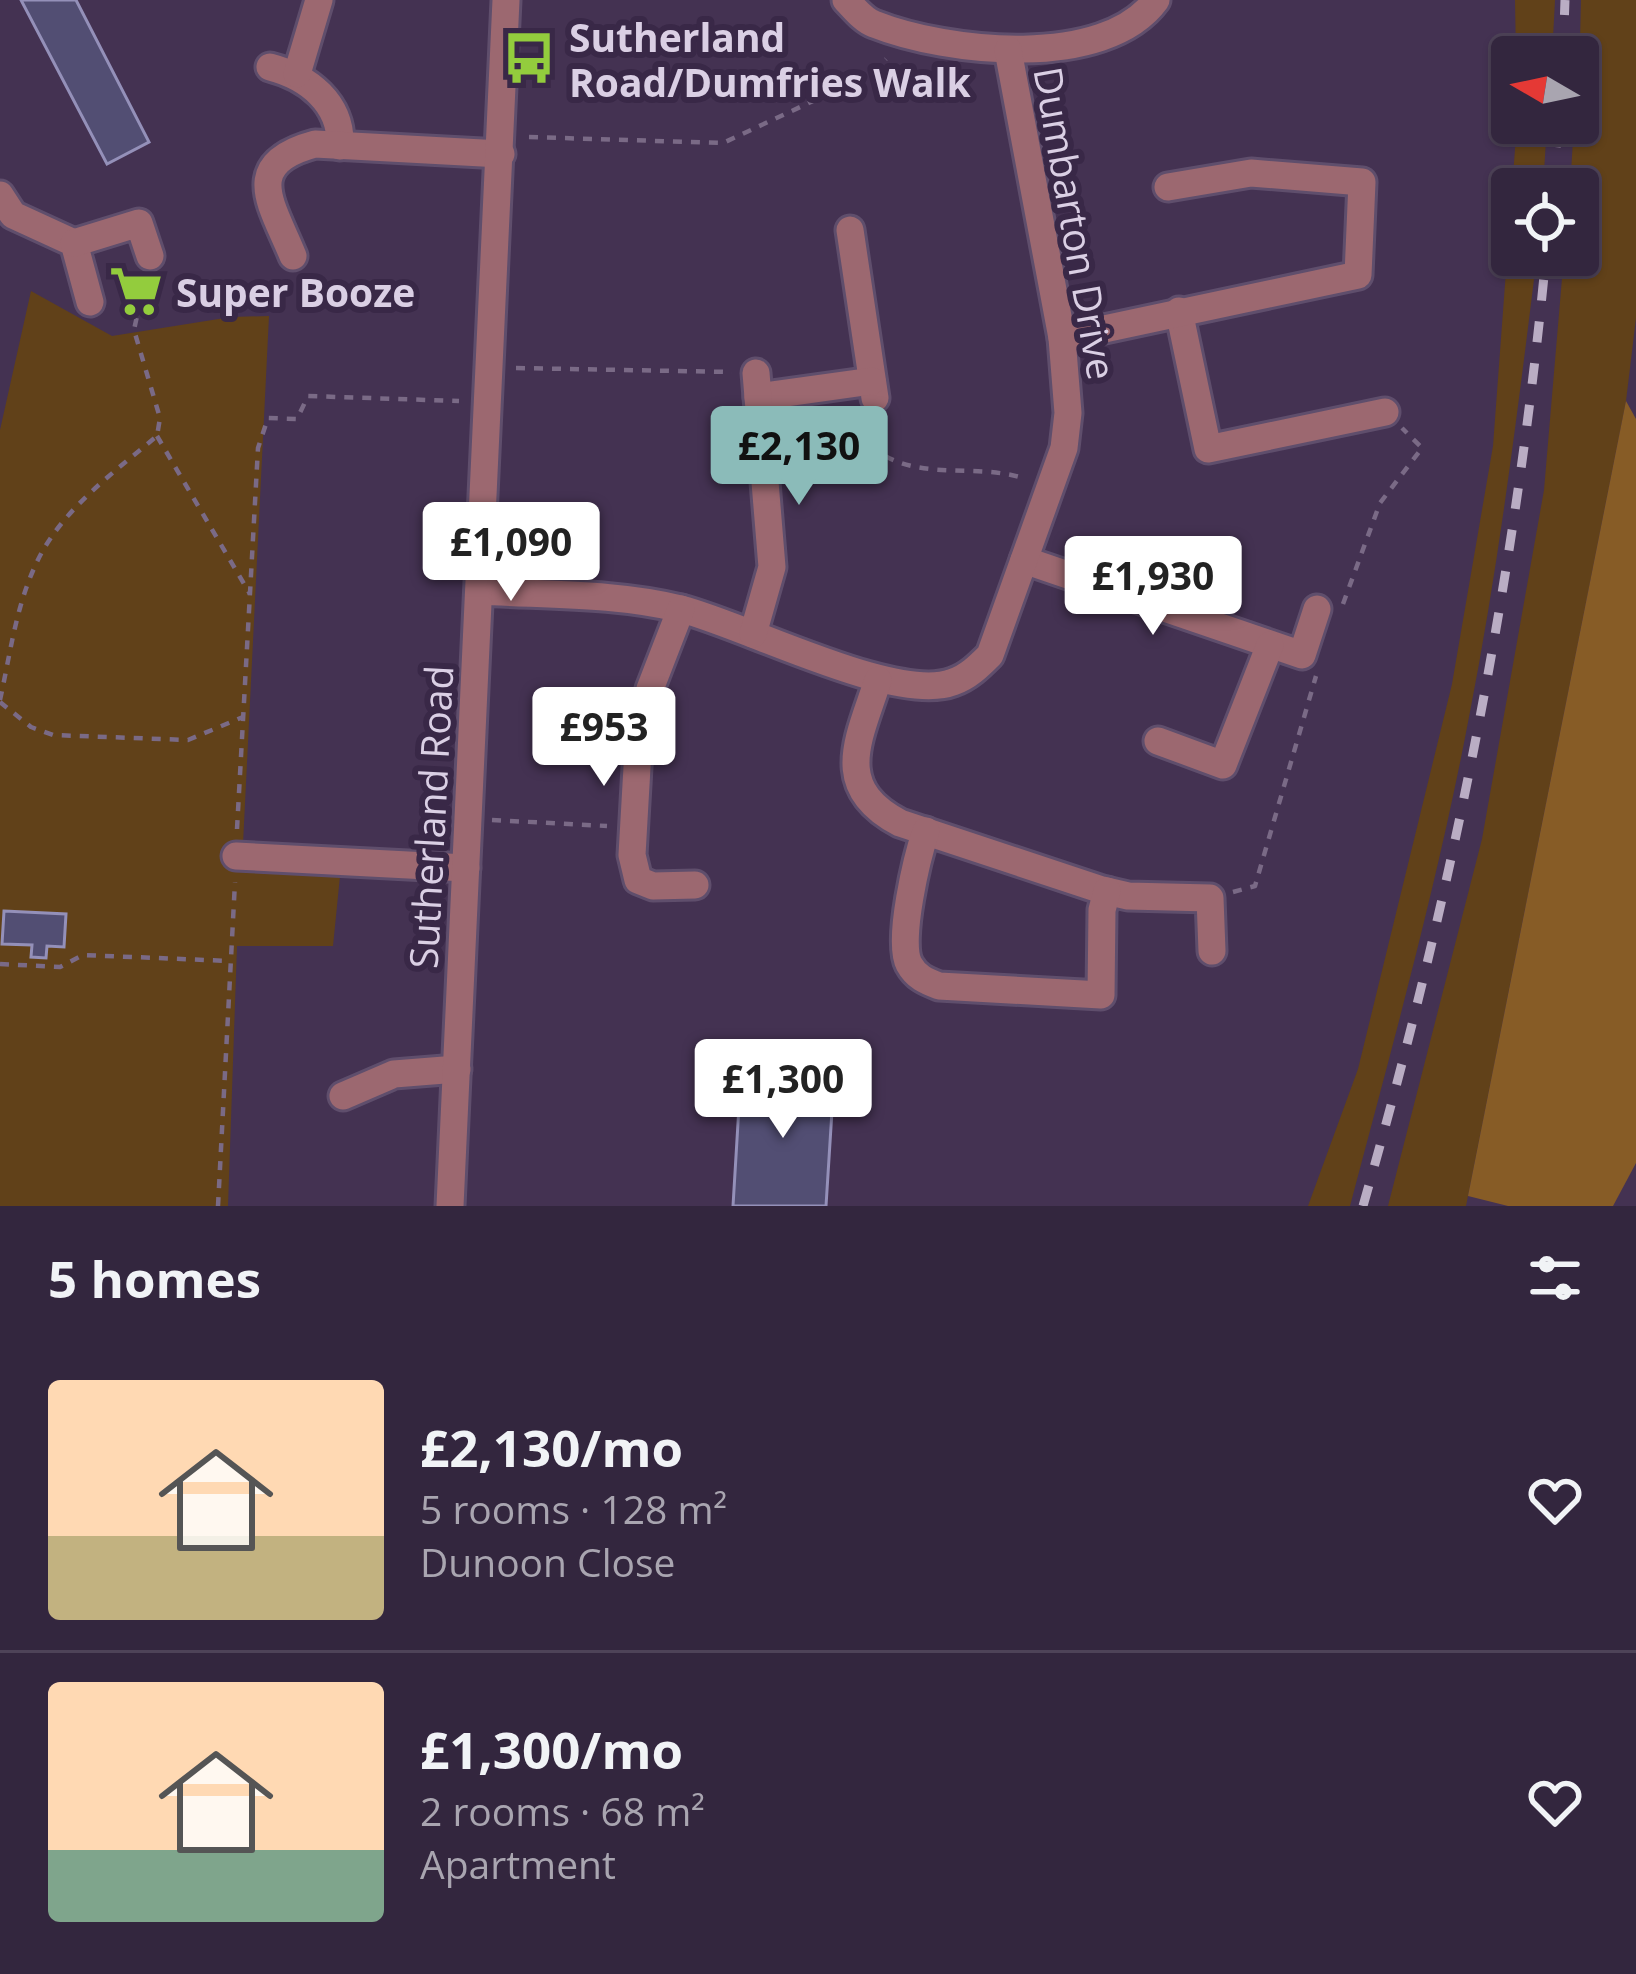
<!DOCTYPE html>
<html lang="en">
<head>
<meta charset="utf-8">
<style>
  body { margin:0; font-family:"Open Sans",sans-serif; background:#3e3249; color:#f1f3f6; height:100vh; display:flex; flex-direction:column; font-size:45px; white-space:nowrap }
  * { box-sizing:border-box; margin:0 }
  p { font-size:39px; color:#a9a5b0 }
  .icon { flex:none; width:66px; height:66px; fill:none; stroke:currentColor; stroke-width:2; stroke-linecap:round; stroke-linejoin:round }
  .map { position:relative; height:1206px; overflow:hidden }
  .panel { display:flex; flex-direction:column; background:#33263e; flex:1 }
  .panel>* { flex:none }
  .needle { width:78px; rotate:279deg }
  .tools { position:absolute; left:1491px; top:36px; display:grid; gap:24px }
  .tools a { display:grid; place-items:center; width:108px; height:108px; border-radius:12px; background:#33263e; box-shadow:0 3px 9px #0004,0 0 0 3px #4e4358; font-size:60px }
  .price { position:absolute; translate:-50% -102px; padding:0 27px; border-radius:12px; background:#fff; color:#222; font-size:39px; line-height:78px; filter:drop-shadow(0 3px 6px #0008) }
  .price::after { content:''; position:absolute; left:50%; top:72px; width:36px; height:27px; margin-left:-18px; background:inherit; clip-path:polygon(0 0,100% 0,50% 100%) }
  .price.on { background:#8bbbb9; color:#111 }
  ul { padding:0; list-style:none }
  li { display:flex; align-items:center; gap:36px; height:300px; padding:0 48px }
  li+li { border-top:3px solid #4e4358 }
  li span { display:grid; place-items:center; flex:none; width:336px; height:240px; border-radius:12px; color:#555 }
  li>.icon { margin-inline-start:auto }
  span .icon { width:144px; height:144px; fill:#fffc; stroke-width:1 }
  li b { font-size:51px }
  h2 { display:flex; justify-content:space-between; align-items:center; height:144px; padding:0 48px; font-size:51px }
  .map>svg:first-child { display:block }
  .green { fill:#614119 }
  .forest { fill:#875c26 }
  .building { fill:#524e73; stroke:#9490b9; stroke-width:3 }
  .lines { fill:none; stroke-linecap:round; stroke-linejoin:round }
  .minor-casing { stroke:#5f4e6c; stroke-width:33 }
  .path { stroke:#7a6a86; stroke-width:4.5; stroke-dasharray:9 9; stroke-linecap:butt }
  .minor { stroke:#9c6870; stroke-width:27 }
  .rail { stroke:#baadc4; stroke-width:9; stroke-dasharray:21 21; stroke-linecap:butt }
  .labels { text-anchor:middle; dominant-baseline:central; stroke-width:12; stroke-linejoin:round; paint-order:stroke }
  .poi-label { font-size:39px; font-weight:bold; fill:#dacfe4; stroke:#392847; text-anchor:start }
  .street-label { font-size:39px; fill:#dacfe4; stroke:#392847 }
</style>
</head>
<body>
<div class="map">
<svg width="1636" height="1206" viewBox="0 0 1636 1206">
  <rect width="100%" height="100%" fill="#443252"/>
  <!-- green -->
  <g class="green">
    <polygon points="1515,0 1555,0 1552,57 1516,57"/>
    <polygon points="1581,0 1636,0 1636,318 1626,401 1466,1206 1388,1206 1482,839 1544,490 1564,255 1578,255 1578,189 1570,189 1574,123 1578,123"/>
    <polygon points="1517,123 1547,123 1543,189 1512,189"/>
    <path d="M1512,190V255H1537C1518,409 1499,564 1469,717C1438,881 1393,1044 1350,1206H1308L1358,1069L1452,684L1493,446Z"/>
    <polygon points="31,291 112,336 231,317 269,316 243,844 342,856 333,946 237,946 228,1206 0,1206 0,430"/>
  </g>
  <!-- forest -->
  <polygon class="forest" points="1626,401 1636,419 1636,1163 1613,1206 1508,1206 1468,1196"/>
  <!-- building -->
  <g class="building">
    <polygon points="21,0 76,0 149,142 107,164"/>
    <polygon points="4,911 66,914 64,947 47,946 46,958 31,957 32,945 2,944"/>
    <polygon points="741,1073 834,1079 826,1206 733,1206"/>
  </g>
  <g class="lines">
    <!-- minor casing -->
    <g class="minor-casing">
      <g id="minor">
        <path d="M846,0C854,8 863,20 874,24C947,53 1105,70 1156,0"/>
        <path d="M270,67C308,77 342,103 340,146"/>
        <polyline points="297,74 319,0"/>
        <polyline points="0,195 13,215 74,243 90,302"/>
        <polyline points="850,230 875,398"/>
        <polyline points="74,243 139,223 150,256"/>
        <path d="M293,256C272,204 240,164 315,144L501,154"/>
        <polyline points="1179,311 1208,449 1385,412"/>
        <polyline points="1062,338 1358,275 1362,182 1251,173 1168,187"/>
        <polyline points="758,397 872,381"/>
        <polyline points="1024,560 1302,655 1317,609"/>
        <path d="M480,591C546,595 617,593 681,609C745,625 896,704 953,682C968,677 979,666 990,655L1064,448L1068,413L1062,338L1008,50"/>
        <polyline points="681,609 650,689 639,732 632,855 638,880 653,886 695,885"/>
        <polyline points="753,634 772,567 756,373"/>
        <path d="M878,680C859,739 831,787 900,823L1102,890L1128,896L1210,898L1212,951"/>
        <polyline points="1158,741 1223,765 1270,645"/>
        <path d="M926,831C917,857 897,941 909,964C916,977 926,981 939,986L1101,995L1102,910L1107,891"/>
        <polyline points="236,856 466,868"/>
        <polyline points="343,1096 394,1074 457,1069"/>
        <polyline points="450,1206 506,0"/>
      </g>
    </g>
    <!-- path -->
    <g class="path">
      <polyline points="529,137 723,143 871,74 886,59"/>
      <polyline points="516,368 732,372"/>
      <path d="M879,421L885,456C929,480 979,463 1026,479"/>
      <polyline points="157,436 250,594"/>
      <polyline points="1343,604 1380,503 1422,448 1402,428"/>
      <path d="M0,700C10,655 16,606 36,564C60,511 113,473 157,436L160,418L134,330L145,279"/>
      <polyline points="0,702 31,727 53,735 188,740 243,717"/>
      <polyline points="492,820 607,826"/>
      <polyline points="237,829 258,448 268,418 297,419 308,396 459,401"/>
      <polyline points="1233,892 1255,886 1316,676"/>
      <polyline points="0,964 60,967 83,955 230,961"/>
      <polyline points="218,1206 235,882"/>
    </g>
    <!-- minor -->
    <use href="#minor" class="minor"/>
    <!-- rail -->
    <g class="rail">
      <polyline points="1563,57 1565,0"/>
      <polyline points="1553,189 1558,123"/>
      <path d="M1363,1206C1452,897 1516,575 1546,255"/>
    </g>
  </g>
  <!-- icons -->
  <defs>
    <g id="bus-bare" transform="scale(4.14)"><path d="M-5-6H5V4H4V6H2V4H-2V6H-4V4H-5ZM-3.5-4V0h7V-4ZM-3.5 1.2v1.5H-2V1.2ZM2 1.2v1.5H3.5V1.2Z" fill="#93cc3d" stroke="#392847" stroke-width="2.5" paint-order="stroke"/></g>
    <g id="supermarket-bare" transform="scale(4.14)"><path d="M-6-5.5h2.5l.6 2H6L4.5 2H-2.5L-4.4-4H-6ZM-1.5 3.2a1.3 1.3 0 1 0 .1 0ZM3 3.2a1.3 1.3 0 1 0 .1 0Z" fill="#93cc3d" stroke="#392847" stroke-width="2.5" paint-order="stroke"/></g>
  </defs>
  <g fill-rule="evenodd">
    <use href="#bus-bare" x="529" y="58"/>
    <use href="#supermarket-bare" x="136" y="291"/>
  </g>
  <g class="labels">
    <!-- poi labels -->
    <g class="poi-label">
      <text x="569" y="36">Sutherland<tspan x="569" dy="45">Road/Dumfries Walk</tspan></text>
      <text x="176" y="291">Super Booze</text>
    </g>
    <!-- street labels -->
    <g class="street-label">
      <text transform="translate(1076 223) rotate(80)">Dumbarton Drive</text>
      <text transform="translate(430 817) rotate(-87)">Sutherland Road</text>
    </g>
  </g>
</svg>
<div class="tools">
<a><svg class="needle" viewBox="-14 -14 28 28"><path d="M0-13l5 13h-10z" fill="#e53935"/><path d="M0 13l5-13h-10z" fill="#a9a5b0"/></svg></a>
<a><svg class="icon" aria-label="locate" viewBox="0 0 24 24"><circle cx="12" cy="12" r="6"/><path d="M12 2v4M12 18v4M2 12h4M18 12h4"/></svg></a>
</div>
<b class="price on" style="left:799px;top:508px">£2,130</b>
<b class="price" style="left:511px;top:604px">£1,090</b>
<b class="price" style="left:1153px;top:638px">£1,930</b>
<b class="price" style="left:604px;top:789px">£953</b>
<b class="price" style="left:783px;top:1141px">£1,300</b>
</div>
<section class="panel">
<h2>5 homes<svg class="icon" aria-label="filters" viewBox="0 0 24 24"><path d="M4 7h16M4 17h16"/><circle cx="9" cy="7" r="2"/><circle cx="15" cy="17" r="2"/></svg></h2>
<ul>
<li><span style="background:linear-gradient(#ffd9b3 65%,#c2b280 0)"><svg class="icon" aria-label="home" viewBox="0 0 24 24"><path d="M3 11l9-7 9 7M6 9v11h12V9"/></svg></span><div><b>£2,130/mo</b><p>5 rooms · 128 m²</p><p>Dunoon Close</p></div><svg class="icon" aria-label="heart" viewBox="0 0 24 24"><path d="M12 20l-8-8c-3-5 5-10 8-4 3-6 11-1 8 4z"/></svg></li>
<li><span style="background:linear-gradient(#ffd9b3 70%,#7fa58c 0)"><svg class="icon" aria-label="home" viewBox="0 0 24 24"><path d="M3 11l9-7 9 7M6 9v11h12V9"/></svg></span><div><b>£1,300/mo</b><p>2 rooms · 68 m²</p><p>Apartment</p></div><svg class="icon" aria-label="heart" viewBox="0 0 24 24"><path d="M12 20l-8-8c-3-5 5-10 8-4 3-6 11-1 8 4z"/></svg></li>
</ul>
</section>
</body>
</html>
